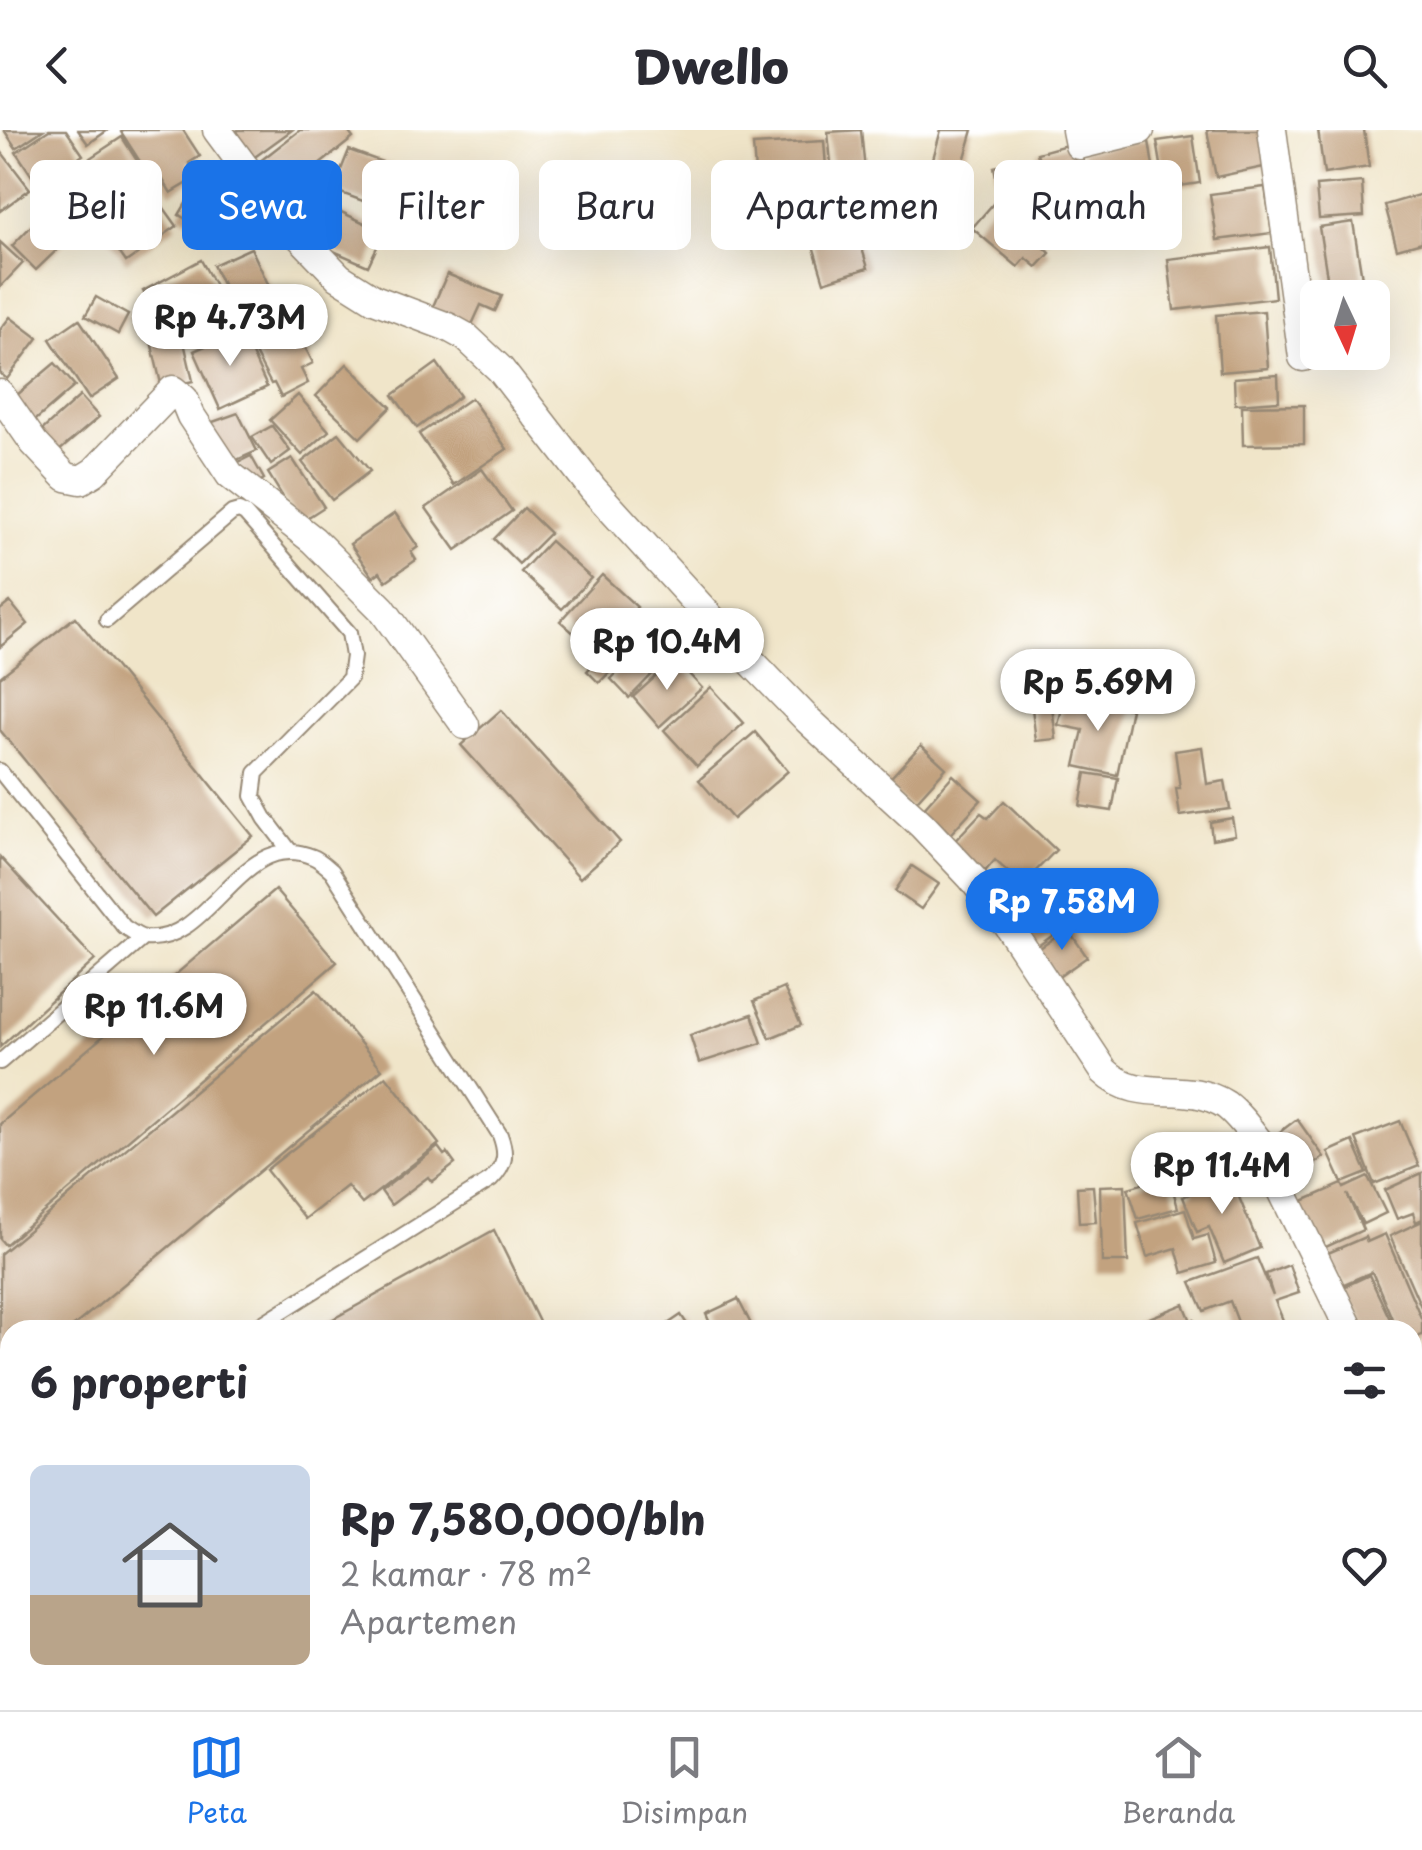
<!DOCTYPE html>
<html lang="id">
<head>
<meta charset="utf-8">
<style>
  body { margin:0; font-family:"Playpen Sans",sans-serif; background:#f7f7f7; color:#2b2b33; height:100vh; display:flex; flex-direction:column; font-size:38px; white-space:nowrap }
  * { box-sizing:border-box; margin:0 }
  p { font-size:32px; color:#7c7c81 }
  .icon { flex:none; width:55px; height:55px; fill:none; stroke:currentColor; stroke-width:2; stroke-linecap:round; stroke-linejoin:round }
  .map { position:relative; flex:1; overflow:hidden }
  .sheet { position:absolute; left:0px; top:1190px; width:1422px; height:390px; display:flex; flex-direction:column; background:#fff; border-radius:30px 30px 0 0; box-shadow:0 10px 40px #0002 }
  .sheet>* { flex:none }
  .guide { position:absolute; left:30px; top:30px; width:1362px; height:90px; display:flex; gap:20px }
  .needle { width:65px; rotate:176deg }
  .tools { position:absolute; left:1300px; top:150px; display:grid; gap:20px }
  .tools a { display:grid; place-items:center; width:90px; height:90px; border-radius:15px; background:#fff; box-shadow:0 10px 40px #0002; font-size:50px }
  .price { position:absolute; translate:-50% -85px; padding:0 22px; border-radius:35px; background:#fff; color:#222; font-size:32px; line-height:65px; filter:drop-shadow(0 2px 5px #0008) }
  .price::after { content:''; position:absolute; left:50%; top:60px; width:30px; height:22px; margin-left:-15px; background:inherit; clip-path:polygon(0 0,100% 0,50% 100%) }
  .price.on { background:#1a73e8; color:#fff }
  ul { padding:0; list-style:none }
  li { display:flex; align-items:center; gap:30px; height:250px; padding:0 30px }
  li span { display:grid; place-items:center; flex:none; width:280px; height:200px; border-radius:15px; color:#555 }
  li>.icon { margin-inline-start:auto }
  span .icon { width:120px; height:120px; fill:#fffc; stroke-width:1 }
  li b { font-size:42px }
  h2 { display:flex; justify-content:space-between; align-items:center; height:120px; padding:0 30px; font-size:42px }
  .tag { padding:0 35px; border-radius:15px; background:#fff; box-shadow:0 10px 40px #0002; font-size:35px; line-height:90px }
  .tag.on { background:#1a73e8; color:#fff }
  header { display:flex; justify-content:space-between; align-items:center; height:130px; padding:0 30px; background:#fff; font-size:45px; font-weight:800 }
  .tab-bar { display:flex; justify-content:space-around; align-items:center; height:140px; border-top:2px solid #e1e1e2; background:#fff; font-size:28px; color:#7c7c81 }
  .tab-bar a { display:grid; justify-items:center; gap:5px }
  .tab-bar .on { color:#1a73e8 }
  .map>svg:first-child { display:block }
  .building { fill:#c2a27f }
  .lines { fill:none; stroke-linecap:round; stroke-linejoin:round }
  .service-casing { stroke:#968874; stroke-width:18 }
  .minor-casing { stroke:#968874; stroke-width:31 }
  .service { stroke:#fff; stroke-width:14 }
  .minor { stroke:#fff; stroke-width:28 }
</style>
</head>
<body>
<header><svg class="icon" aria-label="back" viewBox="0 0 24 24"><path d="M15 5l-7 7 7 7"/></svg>Dwello<svg class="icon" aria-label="search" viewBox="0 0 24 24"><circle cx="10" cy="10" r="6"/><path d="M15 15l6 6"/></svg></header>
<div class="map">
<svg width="1422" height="1580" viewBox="0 0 1422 1580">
  <rect width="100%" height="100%" fill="#fff"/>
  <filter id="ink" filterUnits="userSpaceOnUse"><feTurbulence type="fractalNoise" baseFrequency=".01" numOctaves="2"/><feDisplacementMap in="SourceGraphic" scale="20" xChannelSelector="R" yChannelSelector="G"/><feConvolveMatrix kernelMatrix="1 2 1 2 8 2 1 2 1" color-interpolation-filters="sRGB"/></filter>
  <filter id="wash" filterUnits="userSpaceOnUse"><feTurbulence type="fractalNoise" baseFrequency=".0048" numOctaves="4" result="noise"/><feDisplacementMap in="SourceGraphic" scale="40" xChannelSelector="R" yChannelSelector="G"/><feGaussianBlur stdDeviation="2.25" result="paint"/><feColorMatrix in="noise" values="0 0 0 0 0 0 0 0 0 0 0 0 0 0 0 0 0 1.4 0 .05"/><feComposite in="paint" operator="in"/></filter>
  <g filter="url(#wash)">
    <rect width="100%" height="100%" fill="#f0e5c9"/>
    <g id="blocks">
      <!-- building -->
      <g class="building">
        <polygon points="4,0 43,0 16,18"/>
        <polygon points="49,0 66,0 83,25 38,55 16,22"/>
        <polygon points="78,0 108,0 88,14"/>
        <polygon points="123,0 183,0 200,26 189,33 198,47 171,63 163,50 155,55 121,2"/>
        <polygon points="238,0 292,0 245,34 226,8"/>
        <polygon points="300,0 347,0 353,8 275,70 250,39"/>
        <polygon points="861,0 865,41 832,45 828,2"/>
        <polygon points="941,0 973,0 957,55 928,47"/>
        <polygon points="1207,0 1266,0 1273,35 1216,47"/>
        <polygon points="1318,0 1364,0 1369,37 1324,44"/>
        <polygon points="1193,6 1200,53 1165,58 1157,11"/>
        <polygon points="122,7 153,56 121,76 90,28"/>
        <polygon points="824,11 828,64 757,69 753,15"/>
        <polygon points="1149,11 1157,62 1135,65 1137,76 1099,82 1098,70 1090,71 1082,21"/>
        <polygon points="1070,14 1081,50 1048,60 1037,23"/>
        <polygon points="0,20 30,59 0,81"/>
        <polygon points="349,20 432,50 417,91 333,60"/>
        <polygon points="1028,29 1032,49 998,56 994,37"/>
        <polygon points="83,36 118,80 80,109 45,66"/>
        <polygon points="205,41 223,52 198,96 179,85"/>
        <polygon points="1362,52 1364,86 1319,89 1316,56"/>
        <polygon points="1265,57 1272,103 1217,110 1210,64"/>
        <polygon points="1005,60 1053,102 1042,115 1050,123 1037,137 1026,128 1018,137 972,98"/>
        <polygon points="154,64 177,96 126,132 103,99"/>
        <polygon points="1422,64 1422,112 1397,119 1385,75"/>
        <polygon points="221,71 253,84 241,112 210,98"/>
        <polygon points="322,73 384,102 368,136 306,109"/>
        <polygon points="38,89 63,114 36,140 12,116"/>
        <polygon points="853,89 868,138 824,152 809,102"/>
        <polygon points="1353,92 1362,148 1328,153 1319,97"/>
        <polygon points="0,112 23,133 0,157"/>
        <polygon points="1270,117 1275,168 1174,180 1168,129"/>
        <polygon points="251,118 284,188 246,205 213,135"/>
        <polygon points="201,130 219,163 160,194 143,161"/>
        <polygon points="447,144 502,166 495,181 481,175 470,199 431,181"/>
        <polygon points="1364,154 1367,168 1318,168 1318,182 1311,183 1307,164"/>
        <polygon points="96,167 128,185 118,204 85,186"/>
        <polygon points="1264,181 1268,238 1220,242 1216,185"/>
        <polygon points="10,187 38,208 7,249 0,243 0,200"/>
        <polygon points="79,189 119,249 89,269 50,209"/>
        <polygon points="292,192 313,233 301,239 308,253 281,267 274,253 271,254 249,212"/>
        <polygon points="180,195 193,251 162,258 149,203"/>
        <polygon points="241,200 267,257 220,279 194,221"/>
        <polygon points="55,233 75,256 30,295 10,271"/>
        <polygon points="437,233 460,266 417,298 393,265"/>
        <polygon points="347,234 391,277 360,308 316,266"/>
        <polygon points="1278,245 1279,271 1235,274 1234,248"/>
        <polygon points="298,265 329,301 302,325 270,290"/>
        <polygon points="80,266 99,287 58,322 40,302"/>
        <polygon points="471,268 507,319 454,355 419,304"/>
        <polygon points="1304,275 1304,314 1243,315 1242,276"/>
        <polygon points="238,283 257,321 228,334 207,294"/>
        <polygon points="272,296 290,321 271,335 252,307"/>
        <polygon points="339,303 370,341 332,370 302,332"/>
        <polygon points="251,326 264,349 252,356 237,333"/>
        <polygon points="292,328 324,377 299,393 268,343"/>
        <polygon points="482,339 512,381 456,420 426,378"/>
        <polygon points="524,378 550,403 519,434 494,409"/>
        <polygon points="395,383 418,417 411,422 416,430 386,451 380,442 373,447 350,414"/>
        <polygon points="550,411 591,448 562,479 521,442"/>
        <polygon points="602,445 637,477 596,523 560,491"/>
        <polygon points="10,472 28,494 0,517 0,480"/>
        <polygon points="642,484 655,496 599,553 587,541"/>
        <polygon points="75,487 253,706 153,787 0,600 0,547"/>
        <polygon points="650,509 669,527 629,568 611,549"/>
        <polygon points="675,529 702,558 659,597 633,567"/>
        <polygon points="711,557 744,593 697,636 664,600"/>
        <polygon points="1050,560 1056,609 1036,611 1030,562"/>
        <polygon points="1064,570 1088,575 1088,571 1131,579 1117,645 1075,636 1083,600 1058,595"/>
        <polygon points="501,580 620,712 580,748 461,615"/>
        <polygon points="755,602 788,641 733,689 699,650"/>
        <polygon points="921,615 946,638 910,678 884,655"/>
        <polygon points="1202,617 1207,654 1225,651 1230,679 1180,686 1176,658 1180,658 1175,621"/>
        <polygon points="1086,643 1118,648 1112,681 1080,676"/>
        <polygon points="953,645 981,670 943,712 915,688"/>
        <polygon points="1004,671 1056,720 1022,755 995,730 980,747 948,718 981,683 988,688"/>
        <polygon points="1232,688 1235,705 1212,709 1210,692"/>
        <polygon points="0,727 95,830 0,917"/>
        <polygon points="912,736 939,754 921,779 895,761"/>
        <polygon points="275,760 337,832 5,1115 0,1109 0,994"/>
        <polygon points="1048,768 1066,796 1035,818 1015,790"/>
        <polygon points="1068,799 1087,827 1057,848 1037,820"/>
        <polygon points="784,858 801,895 770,908 754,871"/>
        <polygon points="316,860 382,939 69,1200 10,1200 10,1253 0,1241 0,1124"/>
        <polygon points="752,884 762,913 699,933 690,905"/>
        <polygon points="386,946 439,1014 362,1074 347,1056 305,1089 266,1040"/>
        <polygon points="1297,989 1324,1027 1296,1048 1268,1011"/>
        <polygon points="1400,991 1419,1036 1374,1054 1356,1008"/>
        <polygon points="1353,1011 1367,1043 1342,1053 1328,1022"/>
        <polygon points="438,1017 444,1025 447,1023 455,1034 432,1052 428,1047 391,1075 381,1061"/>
        <polygon points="1229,1043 1260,1118 1224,1133 1209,1097 1197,1102 1183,1067 1194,1062 1193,1058"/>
        <polygon points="1422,1043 1422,1089 1416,1092 1413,1083 1397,1089 1385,1060"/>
        <polygon points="1169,1046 1178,1078 1138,1089 1128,1058"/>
        <polygon points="1368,1047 1386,1083 1363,1094 1347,1064 1363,1100 1315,1122 1294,1075 1342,1054 1344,1058"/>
        <polygon points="1125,1055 1128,1132 1102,1132 1100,1056"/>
        <polygon points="1093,1056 1096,1092 1079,1093 1077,1057"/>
        <polygon points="1185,1079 1194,1109 1208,1105 1216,1133 1183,1143 1176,1118 1147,1127 1137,1093"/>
        <polygon points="1422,1091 1422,1179 1390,1106"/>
        <polygon points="494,1100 543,1200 313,1200"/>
        <polygon points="1385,1104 1422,1190 1422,1205 1412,1209 1412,1200 1397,1200 1372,1142 1342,1155 1328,1123 1365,1107 1367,1112"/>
        <polygon points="1257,1128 1273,1166 1266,1144 1289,1135 1299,1163 1275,1171 1285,1195 1273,1200 1241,1200 1230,1171 1204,1181 1191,1152"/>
        <polygon points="1369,1145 1395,1200 1359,1200 1339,1159"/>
        <polygon points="738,1169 754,1200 713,1200 706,1184"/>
        <polygon points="1184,1174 1191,1191 1194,1190 1198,1200 1146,1200 1142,1191"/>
        <polygon points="681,1185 691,1200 659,1200"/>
        <rect x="1412" y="1324" width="10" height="59"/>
        <polygon points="95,1570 151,1570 156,1580 95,1580 93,1576 97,1574"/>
        <polygon points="172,1570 502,1570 483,1580 177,1580"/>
        <polygon points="536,1570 540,1570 544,1580 514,1580"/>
        <polygon points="702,1570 754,1570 759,1580 707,1580"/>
        <polygon points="816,1570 864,1570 867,1574 856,1580 822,1580"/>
        <polygon points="886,1570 919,1570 921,1580 888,1580"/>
        <polygon points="1180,1570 1208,1570 1215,1580 1165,1580"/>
      </g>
    </g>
  </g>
  <g filter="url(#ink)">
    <use href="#blocks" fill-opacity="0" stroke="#968874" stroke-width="2.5"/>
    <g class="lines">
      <!-- service casing -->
      <g class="service-casing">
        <g id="service">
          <polyline points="107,490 232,383 239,381 245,384 349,503 353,526 350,548 256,643 253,666 265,688 290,721"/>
          <path d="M0,641L124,797C130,801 138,807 145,808C211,815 242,696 313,727C319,729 326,736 332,741L500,1005C507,1024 506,1035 491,1050L252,1200"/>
          <polyline points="0,932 143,808"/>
        </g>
      </g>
      <!-- minor casing -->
      <g class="minor-casing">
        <g id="minor">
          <path d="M217,0L283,89L339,147L374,169L448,197L466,207L500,239L593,359L738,518L808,590L922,695L972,748L1007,794L1104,941C1141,976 1183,948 1226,975C1239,985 1248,998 1258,1011L1350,1200"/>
          <polyline points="1076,0 1079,15 1140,0"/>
          <polyline points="1272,0 1303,227"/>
          <polyline points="0,264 34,313 66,347 81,350 94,342 173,260 184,269 191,286 230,345 313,410 382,479 465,595"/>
          <polyline points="1412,1266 1422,1269"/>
          <polyline points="800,1570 805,1580"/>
          <polyline points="1049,1570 1054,1580"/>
        </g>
      </g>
      <!-- service -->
      <use href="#service" class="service"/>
      <!-- minor -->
      <use href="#minor" class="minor"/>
    </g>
  </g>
</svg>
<div class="tools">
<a><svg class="needle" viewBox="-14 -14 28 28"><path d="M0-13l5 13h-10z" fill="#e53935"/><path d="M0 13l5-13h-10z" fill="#7c7c81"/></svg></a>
</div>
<b class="price" style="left:230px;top:239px">Rp 4.73M</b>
<b class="price" style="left:667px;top:563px">Rp 10.4M</b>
<b class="price" style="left:1098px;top:604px">Rp 5.69M</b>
<b class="price on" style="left:1062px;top:823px">Rp 7.58M</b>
<b class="price" style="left:154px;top:928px">Rp 11.6M</b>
<b class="price" style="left:1222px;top:1087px">Rp 11.4M</b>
<div class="guide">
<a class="tag">Beli</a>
<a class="tag on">Sewa</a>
<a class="tag">Filter</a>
<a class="tag">Baru</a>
<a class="tag">Apartemen</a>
<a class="tag">Rumah</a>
</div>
<section class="sheet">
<h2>6 properti<svg class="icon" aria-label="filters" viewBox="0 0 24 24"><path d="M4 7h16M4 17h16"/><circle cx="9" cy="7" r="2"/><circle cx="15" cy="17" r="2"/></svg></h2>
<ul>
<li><span style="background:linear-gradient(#c9d6e8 65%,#b9a48a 0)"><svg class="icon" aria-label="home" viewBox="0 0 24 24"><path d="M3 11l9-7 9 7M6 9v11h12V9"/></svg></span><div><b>Rp 7,580,000/bln</b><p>2 kamar · 78 m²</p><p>Apartemen</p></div><svg class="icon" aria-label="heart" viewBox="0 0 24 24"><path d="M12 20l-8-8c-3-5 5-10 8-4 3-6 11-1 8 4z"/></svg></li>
</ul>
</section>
</div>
<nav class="tab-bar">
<a class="on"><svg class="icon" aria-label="map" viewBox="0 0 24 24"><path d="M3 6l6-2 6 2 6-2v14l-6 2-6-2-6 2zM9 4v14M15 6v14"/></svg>Peta</a>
<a><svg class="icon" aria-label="saved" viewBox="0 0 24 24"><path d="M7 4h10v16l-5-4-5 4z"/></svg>Disimpan</a>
<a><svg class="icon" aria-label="home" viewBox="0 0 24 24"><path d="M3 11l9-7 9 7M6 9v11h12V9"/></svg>Beranda</a>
</nav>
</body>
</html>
